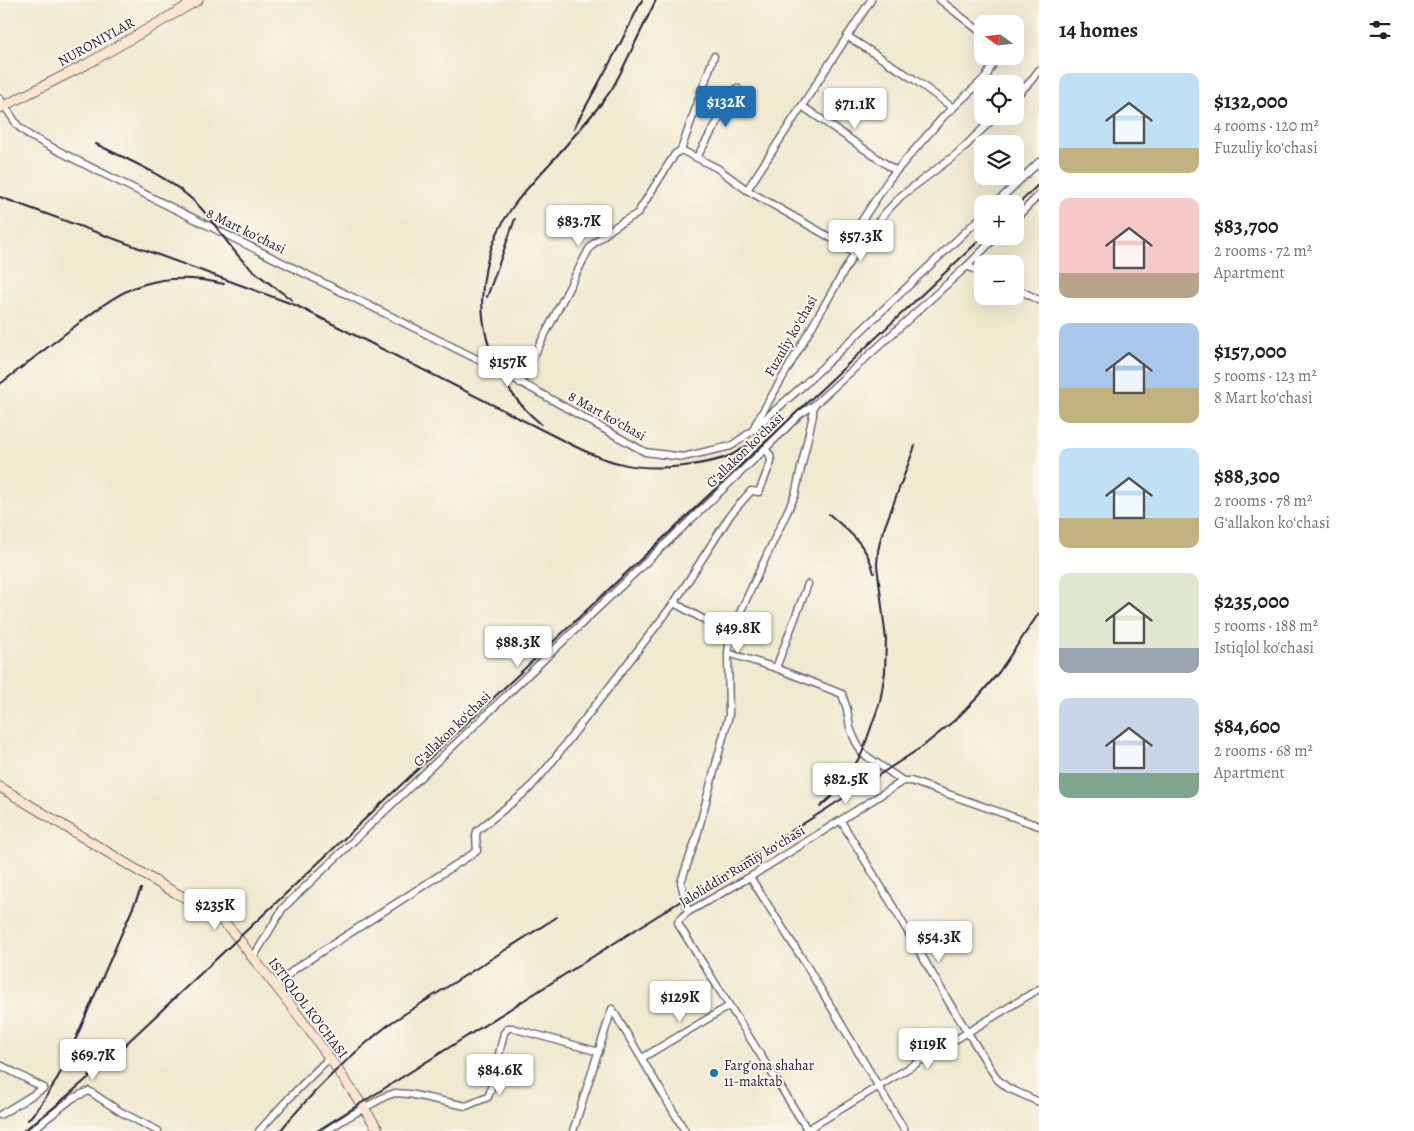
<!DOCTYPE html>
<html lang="en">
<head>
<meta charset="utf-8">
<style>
  body { margin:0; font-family:Alegreya,serif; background:#f6f6f6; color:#202124; height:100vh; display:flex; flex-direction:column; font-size:19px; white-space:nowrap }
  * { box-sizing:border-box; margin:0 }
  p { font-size:16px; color:#757577 }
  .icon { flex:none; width:28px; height:28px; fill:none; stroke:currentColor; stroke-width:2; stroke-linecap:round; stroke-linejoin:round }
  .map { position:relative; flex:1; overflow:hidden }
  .sheet { display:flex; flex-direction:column; background:#fff; width:375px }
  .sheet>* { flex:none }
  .needle { width:32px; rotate:285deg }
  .fabs { position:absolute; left:974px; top:15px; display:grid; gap:10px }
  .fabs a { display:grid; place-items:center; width:50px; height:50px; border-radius:10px; background:#fff; box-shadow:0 5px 20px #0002; font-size:25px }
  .price { position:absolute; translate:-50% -42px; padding:0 11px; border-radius:5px; background:#fff; color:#222; font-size:16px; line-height:32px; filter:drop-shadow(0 1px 2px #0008) }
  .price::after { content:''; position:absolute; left:50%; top:30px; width:15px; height:11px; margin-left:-8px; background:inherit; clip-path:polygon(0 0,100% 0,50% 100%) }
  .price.active { background:#1f6fb2; color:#fff }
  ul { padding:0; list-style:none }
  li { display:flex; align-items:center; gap:15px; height:125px; padding:0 20px }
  li span { display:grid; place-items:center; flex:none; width:140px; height:100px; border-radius:10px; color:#555 }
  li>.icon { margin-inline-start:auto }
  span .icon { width:60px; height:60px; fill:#fffc; stroke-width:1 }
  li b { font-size:21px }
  h2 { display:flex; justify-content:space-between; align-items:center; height:60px; padding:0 20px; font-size:21px }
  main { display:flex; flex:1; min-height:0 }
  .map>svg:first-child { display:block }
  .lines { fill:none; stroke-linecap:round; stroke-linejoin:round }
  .minor-casing { stroke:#6a686f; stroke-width:9 }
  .secondary-casing { stroke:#6a686f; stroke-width:11 }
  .minor { stroke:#fff; stroke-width:6 }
  .secondary { stroke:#fbe5cf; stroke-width:9 }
  .rail { stroke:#22223b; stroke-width:2 }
  .poi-dot { fill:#1f6fb2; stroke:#fbf7ec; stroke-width:2 }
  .labels { text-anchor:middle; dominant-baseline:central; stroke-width:4; stroke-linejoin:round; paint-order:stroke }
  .street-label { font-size:14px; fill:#22223b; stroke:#fbf7ec }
  .poi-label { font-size:14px; fill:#22223b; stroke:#fbf7ec; text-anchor:start }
</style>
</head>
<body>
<main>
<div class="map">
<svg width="1039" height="1131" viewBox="0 0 1039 1131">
  <rect width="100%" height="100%" fill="#fbf7ec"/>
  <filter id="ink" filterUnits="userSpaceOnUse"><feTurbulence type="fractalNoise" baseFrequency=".02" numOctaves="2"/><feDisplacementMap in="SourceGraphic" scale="10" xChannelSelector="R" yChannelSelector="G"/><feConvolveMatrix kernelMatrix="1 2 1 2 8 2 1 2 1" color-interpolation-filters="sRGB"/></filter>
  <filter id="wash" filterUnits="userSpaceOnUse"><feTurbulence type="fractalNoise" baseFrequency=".0096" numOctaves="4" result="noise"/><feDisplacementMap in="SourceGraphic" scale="20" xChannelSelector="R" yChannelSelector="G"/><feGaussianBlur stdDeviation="1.12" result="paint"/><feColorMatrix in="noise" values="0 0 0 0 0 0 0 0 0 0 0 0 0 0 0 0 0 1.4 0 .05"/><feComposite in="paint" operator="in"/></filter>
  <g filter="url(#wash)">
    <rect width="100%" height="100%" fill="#efe9cf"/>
  </g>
  <g filter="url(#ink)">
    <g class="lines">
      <!-- minor casing -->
      <g class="minor-casing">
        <g id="minor">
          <polyline points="940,0 982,33"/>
          <polyline points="847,36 915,80 953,108"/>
          <polyline points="1015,97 1030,82 1039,70"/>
          <polyline points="0,99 18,126 30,136 78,161 497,369 645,452 683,457 731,446 748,434 806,383 982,216"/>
          <polyline points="802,106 896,171"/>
          <polyline points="681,150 717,168 747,190 845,246 854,254"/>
          <polyline points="697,157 737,88"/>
          <polyline points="747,190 871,0"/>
          <polyline points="995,204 1039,162"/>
          <polyline points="1015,219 1039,195"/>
          <polyline points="845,246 890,178 944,116 986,77 997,56"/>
          <polyline points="967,266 982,273"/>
          <polyline points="1015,288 1039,300"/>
          <polyline points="520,383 589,249 593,244 613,228 624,221 637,214 675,154 681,150 714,56"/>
          <polyline points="755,425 854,254 885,213 901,196 958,153 996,116"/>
          <polyline points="674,603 730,634"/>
          <polyline points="728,653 776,668 842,694 847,709 850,728 855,740 862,753 903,781"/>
          <polyline points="776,668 808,584"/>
          <polyline points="841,821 891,903 950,1004 997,1079 1008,1088 1039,1102"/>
          <polyline points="750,877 805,963 905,1131"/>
          <polyline points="688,912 681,882 696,839 729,715 728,653 730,634 795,495 813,415 813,406"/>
          <polyline points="253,958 283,908 765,449 800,414 813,406 967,266 997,236"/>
          <polyline points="276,986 296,968 477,851 476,836 477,831 528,790 548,767 674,603 722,528 731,514 751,491 759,492 771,462 770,455 765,449"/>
          <polyline points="612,1009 685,1131"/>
          <polyline points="642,1058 729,1006"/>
          <polyline points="0,1065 44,1088 0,1115"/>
          <polyline points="807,1129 680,927 678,923 679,920 688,912 750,877 903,781 911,781 1039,826"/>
          <polyline points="31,1131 73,1098 89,1091 121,1112 158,1131"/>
          <polyline points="259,1131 290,1097 329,1058"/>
          <polyline points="326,1131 348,1117 386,1096 395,1093 409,1094 466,1106 488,1097 490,1092 504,1033 508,1028 512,1028 599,1052"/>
          <polyline points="573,1131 612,1009"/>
          <polyline points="805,1131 1039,989"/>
        </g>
      </g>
      <!-- secondary casing -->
      <g class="secondary-casing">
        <g id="secondary">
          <polyline points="0,108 87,64 198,0"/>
          <path d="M0,787C52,818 103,850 155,881C177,895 203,905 223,922C237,934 245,949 257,963C301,1016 341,1073 379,1131"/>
        </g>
      </g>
      <!-- minor -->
      <use href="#minor" class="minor"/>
      <!-- secondary -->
      <use href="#secondary" class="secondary"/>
      <!-- rail -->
      <g class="rail">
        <polyline points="574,128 619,46 642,0"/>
        <path d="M96,144C130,161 168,176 195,202C214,220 226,244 244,262C258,276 276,288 292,300"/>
        <path d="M0,197L295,305L572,445C612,465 639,471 684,466C698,464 715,462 729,456C745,449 759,437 773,426"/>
        <polyline points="1015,207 1039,184"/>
        <polyline points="487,297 515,219"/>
        <path d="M0,384C23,366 47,348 70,330C93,313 116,292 145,284C171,276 198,278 224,284"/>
        <path d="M541,424C513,401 496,374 487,339C475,293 486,243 514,205C526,189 540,174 554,159C570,141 586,122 601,104L612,89L621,72L656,0"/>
        <path d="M829,514C849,531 868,546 874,573"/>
        <polyline points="847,792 857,780 868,766"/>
        <polyline points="820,807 832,796 848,776 862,753 880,702 885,672 886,640 877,565 878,551 881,537 915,446"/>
        <path d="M28,1120C43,1104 53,1087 63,1068L141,889"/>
        <polyline points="23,1131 52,1109 111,1058 984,236"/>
        <path d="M280,1131C313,1091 351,1054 392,1022L557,917"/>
        <polyline points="317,1131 828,808 922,747 955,720 978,697 999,672 1039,613"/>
      </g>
    </g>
  </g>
  <!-- markers -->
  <circle class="poi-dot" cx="714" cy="1073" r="5"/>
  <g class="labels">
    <!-- street labels -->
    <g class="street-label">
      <text transform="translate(96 42) rotate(-29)">NURONIYLAR</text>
      <text transform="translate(246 231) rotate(26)">8 Mart koʻchasi</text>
      <text transform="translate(791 336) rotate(-60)">Fuzuliy koʻchasi</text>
      <text transform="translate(607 416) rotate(29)">8 Mart koʻchasi</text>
      <text transform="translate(745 450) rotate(-44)">Gʻallakon koʻchasi</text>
      <text transform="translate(452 729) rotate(-44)">Gʻallakon koʻchasi</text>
      <text transform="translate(742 866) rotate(-31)">Jaloliddin Rumiy koʻchasi</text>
      <text transform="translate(308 1008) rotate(53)">ISTIQLOL KO'CHASI</text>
    </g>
    <!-- poi labels -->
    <g class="poi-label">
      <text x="724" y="1065">Farg'ona shahar<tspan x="724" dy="16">11-maktab</tspan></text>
    </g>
  </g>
</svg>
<div class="fabs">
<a><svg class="needle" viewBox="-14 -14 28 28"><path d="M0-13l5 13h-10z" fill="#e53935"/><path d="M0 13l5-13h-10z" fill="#757577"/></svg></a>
<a><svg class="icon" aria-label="locate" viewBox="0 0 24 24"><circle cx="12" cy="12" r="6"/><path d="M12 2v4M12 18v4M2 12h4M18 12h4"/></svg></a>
<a><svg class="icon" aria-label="layers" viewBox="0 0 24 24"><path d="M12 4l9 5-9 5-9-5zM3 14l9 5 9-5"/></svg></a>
<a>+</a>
<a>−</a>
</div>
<b class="price active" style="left:726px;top:128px">$132K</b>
<b class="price" style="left:855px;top:130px">$71.1K</b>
<b class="price" style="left:579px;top:247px">$83.7K</b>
<b class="price" style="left:861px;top:262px">$57.3K</b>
<b class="price" style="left:508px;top:388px">$157K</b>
<b class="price" style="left:738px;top:654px">$49.8K</b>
<b class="price" style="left:518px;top:668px">$88.3K</b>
<b class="price" style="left:846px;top:805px">$82.5K</b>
<b class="price" style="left:215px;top:931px">$235K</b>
<b class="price" style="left:939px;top:963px">$54.3K</b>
<b class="price" style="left:680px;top:1023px">$129K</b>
<b class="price" style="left:928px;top:1070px">$119K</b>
<b class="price" style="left:93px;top:1081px">$69.7K</b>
<b class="price" style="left:500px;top:1096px">$84.6K</b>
</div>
<section class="sheet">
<h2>14 homes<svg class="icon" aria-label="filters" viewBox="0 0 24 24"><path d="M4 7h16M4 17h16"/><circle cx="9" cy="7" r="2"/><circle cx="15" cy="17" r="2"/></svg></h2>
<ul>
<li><span style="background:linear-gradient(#bfe0f5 75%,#c2b280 0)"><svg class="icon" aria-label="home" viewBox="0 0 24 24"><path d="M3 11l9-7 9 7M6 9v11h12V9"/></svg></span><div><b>$132,000</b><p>4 rooms · 120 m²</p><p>Fuzuliy koʻchasi</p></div></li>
<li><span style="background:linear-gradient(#f6c9c9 75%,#b9a48a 0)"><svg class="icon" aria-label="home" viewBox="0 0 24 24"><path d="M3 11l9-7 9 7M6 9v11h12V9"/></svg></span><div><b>$83,700</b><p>2 rooms · 72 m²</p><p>Apartment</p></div></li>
<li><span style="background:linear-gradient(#a9c7e8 65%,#c2b280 0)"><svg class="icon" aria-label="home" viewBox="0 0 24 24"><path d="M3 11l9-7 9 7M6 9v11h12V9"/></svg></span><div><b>$157,000</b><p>5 rooms · 123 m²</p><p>8 Mart koʻchasi</p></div></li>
<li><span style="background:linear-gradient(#bfe0f5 70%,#c2b280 0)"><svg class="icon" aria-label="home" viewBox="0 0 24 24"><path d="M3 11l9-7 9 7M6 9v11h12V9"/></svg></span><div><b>$88,300</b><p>2 rooms · 78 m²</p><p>Gʻallakon koʻchasi</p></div></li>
<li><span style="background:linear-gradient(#dfe7d0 75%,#9aa5b1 0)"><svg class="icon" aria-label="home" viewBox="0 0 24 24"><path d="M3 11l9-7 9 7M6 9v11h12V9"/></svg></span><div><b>$235,000</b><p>5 rooms · 188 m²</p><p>Istiqlol ko'chasi</p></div></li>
<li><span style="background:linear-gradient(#c9d6e8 75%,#7fa58c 0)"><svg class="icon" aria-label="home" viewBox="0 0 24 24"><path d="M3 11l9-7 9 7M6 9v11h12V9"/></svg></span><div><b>$84,600</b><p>2 rooms · 68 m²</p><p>Apartment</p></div></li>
</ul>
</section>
</main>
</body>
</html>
